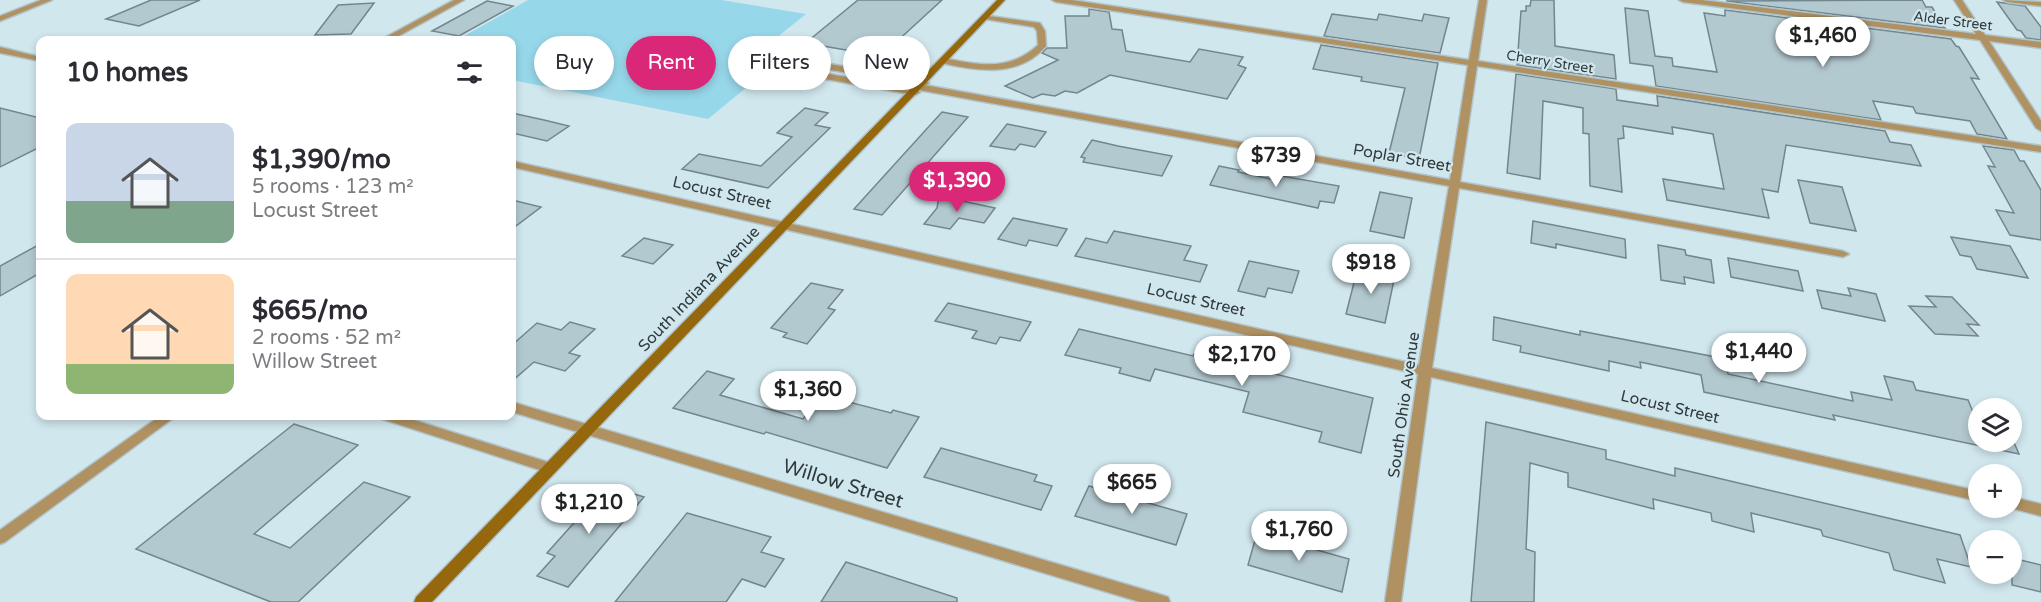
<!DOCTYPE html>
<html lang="en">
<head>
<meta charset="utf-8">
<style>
  body { margin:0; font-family:"Varela Round",sans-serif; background:#f7f7f7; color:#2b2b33; height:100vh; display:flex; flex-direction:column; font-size:22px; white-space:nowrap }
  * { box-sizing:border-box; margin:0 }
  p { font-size:20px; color:#7c7c81 }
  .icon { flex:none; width:33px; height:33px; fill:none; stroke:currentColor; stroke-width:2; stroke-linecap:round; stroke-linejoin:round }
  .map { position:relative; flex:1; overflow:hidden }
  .panel { position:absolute; left:36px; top:36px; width:480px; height:384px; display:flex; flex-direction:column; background:#fff; border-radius:12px; box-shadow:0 3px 9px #0003 }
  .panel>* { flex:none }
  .hud { position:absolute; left:534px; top:36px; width:570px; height:54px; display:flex; gap:12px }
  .fabs { position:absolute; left:1968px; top:398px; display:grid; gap:12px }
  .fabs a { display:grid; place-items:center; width:54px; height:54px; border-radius:50%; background:#fff; box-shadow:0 3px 9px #0003; font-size:30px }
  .price { position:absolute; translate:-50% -51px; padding:0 14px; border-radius:21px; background:#fff; color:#222; font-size:20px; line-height:39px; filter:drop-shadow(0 2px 3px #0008) }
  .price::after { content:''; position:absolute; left:50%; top:36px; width:18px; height:14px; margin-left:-9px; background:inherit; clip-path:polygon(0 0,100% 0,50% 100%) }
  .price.current { background:#db2777; color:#fff }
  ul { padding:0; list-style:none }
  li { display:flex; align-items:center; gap:18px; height:150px; padding:0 30px }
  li+li { border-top:2px solid #e1e1e2 }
  li span { display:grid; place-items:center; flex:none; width:168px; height:120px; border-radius:12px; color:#555 }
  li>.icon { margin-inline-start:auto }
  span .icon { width:72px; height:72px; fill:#fffc; stroke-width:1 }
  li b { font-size:26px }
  h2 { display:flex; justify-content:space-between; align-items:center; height:72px; padding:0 30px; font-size:26px }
  .pill { padding:0 21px; border-radius:27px; background:#fff; box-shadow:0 3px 9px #0003; font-size:21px; line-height:54px }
  .pill.current { background:#db2777; color:#fff }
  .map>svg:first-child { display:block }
  .green { fill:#97d7ea }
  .building { fill:#b3c9d0; stroke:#72878d; stroke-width:1.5 }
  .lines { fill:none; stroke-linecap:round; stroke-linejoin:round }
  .service-casing { stroke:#b0c4ca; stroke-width:3 }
  .minor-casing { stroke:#b0c4ca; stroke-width:3 }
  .secondary-casing { stroke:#b0c4ca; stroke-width:3 }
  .service { fill:#b09162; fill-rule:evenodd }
  .minor { fill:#b09162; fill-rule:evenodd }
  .secondary { fill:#96680d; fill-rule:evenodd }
  .labels { text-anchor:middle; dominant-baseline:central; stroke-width:4.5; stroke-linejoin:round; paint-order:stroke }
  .far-street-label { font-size:14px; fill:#313a3c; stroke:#d0e7ee }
  .street-label { font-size:16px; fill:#313a3c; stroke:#d0e7ee }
  .near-street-label { font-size:20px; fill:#313a3c; stroke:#d0e7ee }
</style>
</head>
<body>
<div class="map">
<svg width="2041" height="602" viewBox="0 0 2041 602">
  <rect width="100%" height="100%" fill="#d0e7ee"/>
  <!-- green -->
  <polygon class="green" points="528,0 721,0 806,14 751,58 776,63 708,119 512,80 512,40 457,40"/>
  <!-- building -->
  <g class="building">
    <polygon points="151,0 200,0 139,26 106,19"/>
    <polygon points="858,0 942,0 881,56 817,45 820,43 808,41"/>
    <polygon points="1531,0 1554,0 1555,46 1614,55 1616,79 1517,65 1521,11 1526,11 1526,6 1530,6"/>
    <polygon points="1922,0 1926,7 1932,7 1945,28 1726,1"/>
    <polygon points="487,1 513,6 459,36 432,31"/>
    <polygon points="1997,2 2025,6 2041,27 2041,40 2026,38 2021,31 2017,30"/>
    <polygon points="374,3 351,34 315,35 338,5"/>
    <polygon points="1625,8 1648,11 1655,56 1672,58 1673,66 1717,72 1704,13 1725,16 1725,10 1951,39 1956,46 1959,47 1979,79 1971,78 2007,139 1977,134 1970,121 1916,113 1913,107 1873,101 1881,120 1656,86 1653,66 1630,63"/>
    <polygon points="1089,9 1109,12 1112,29 1122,30 1126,51 1190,62 1199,49 1243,57 1238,65 1246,68 1227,99 1110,75 1077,93 1065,91 1055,96 1042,94 1033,98 1005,86 1058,60 1042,53 1047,48 1067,48 1065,16 1089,16"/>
    <polygon points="1332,14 1377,20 1379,14 1422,21 1424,14 1449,18 1440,53 1324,36"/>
    <polygon points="1321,45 1438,63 1419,159 1389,153 1405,88 1361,81 1362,77 1313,69"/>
    <polygon points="1516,74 1616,89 1617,100 1658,106 1657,96 1885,131 1890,142 1911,145 1921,166 1786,145 1778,192 1762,189 1769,218 1667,200 1663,179 1724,189 1713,134 1672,127 1673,134 1623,126 1624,138 1618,139 1622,192 1590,186 1589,134 1583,133 1583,108 1543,101 1540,179 1507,173"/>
    <polygon points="0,108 40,118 40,147 0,167"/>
    <polygon points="805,108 828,113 815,125 830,128 768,188 682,169 699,154 761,166 792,137 777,133"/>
    <polygon points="942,112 968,117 882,215 854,209"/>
    <polygon points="512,113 544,120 569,126 547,141 512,133"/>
    <polygon points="1007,124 1046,132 1035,147 1020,144 1015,150 990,146"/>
    <polygon points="1092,140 1118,146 1172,156 1162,176 1083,162 1085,158 1081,157"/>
    <polygon points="1983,146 2014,150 2020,161 2024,161 2041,190 2041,240 2010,235 1996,210 2014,213 1988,166 1995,167"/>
    <polygon points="1219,166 1239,170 1238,172 1280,181 1282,176 1339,186 1334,203 1320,201 1318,208 1210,185"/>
    <polygon points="1798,180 1842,187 1856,231 1810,223"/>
    <polygon points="1380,192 1412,198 1404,238 1370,231"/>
    <polygon points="939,196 995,208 984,223 959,218 950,229 924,224 937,208"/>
    <polygon points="512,200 541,207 512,229"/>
    <polygon points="1013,218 1067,229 1057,246 1029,240 1026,246 998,239"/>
    <polygon points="1533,221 1625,239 1626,258 1556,244 1556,248 1531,243"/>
    <polygon points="1114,231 1191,246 1184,260 1207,265 1200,282 1075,256 1086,238 1107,243"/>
    <polygon points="1951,237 2010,246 2028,278 1977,269 1971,257 1960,255"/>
    <polygon points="644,238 673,245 653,264 622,256"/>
    <polygon points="40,244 40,273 0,296 0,266"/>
    <polygon points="1658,245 1685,250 1686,255 1711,260 1714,283 1684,277 1685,284 1661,280"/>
    <polygon points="1728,258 1798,271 1803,291 1731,277"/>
    <polygon points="1249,261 1299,271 1292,293 1268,288 1265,297 1238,291"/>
    <polygon points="1358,267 1395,275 1385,323 1346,314"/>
    <polygon points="811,283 843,290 828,308 835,310 807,344 783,337 787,333 771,328"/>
    <polygon points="1848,288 1876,294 1885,321 1822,308 1817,290 1851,296"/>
    <polygon points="1926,296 1952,297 1979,325 1967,324 1978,336 1935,334 1909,306 1936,307"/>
    <polygon points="948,303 1031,322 1020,341 1000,337 996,344 972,338 977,331 935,321"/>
    <polygon points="1494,317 1580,335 1580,331 1726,359 1728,374 1853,401 1851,392 1892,400 1884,376 1913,382 1916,390 1968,400 1975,417 1978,418 1978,441 2012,441 2012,438 2019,454 1833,415 1835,420 1704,392 1701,375 1640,362 1641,368 1609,361 1609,371 1520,352 1521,346 1493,340"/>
    <polygon points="570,322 595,329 569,353 580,356 565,371 534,362 512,381 512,345 537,323 561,330"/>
    <polygon points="1079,329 1193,356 1194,354 1373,398 1361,453 1319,442 1322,432 1243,412 1249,392 1155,369 1150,381 1119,373 1121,368 1065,355"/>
    <polygon points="707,371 734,379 720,395 803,419 822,395 891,413 893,410 919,417 887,468 766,432 764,434 673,408"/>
    <polygon points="1486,422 1606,450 1606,459 1675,476 1675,468 1960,535 1971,567 1937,559 1945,583 1894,570 1889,553 1823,536 1821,530 1751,513 1754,532 1712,521 1711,513 1653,499 1654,509 1568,487 1568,473 1530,463 1526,549 1535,552 1534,602 1471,602"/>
    <polygon points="294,424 358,445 254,534 290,548 364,482 410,497 298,602 271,602 136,549"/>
    <polygon points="941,448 1037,475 1034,481 1052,486 1041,510 924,477"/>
    <polygon points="607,486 644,497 568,587 537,576 555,556 547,553"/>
    <polygon points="1089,486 1187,514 1176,545 1075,516"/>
    <polygon points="687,513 771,537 761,552 784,559 765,587 742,579 726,602 615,602"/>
    <polygon points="1257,533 1349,559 1342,592 1248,565"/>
    <polygon points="2012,558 2041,565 2041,592 2012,585"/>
    <polygon points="846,562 957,598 957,602 821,602"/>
  </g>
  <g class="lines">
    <!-- service casing -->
    <g class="service-casing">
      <g id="service">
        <polygon points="2003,0 2041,2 2041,6 2007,2"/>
        <path d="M982,15L1040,23L1045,31L1046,46C1019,78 978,71 941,63L940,61L944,58C979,65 1009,72 1038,45L1037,31L1034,27L985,19H982Z"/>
        <polygon points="782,56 924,80 929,83 924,86 779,61 779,57"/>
        <polygon points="783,66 915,89 920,92 915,95 780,71 779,69"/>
        <polygon points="160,416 176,416 5,542 0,544 0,530"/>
        <polygon points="380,416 401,416 554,464 556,468 554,472 549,473 382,419"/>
      </g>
    </g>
    <!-- minor casing -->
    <g class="minor-casing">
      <g id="minor">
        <polygon points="41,0 52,0 0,21 0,16"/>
        <polygon points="454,0 464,0 393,39 386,37"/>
        <polygon points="1052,0 1072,0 1469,60 1479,0 1487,0 1478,61 2041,146 2041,152 1477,66 1460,182 1843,251 1849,254 1843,257 1459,188 1432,368 1978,491 1978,501 1431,377 1401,602 1385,602 1418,374 512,167 512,161 1419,365 1449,186 919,90 914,87 919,84 1450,180 1468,65 1056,2"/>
        <polygon points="1679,0 1702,0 1976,34 1954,0 1962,0 1985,35 2041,42 2041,48 1989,41 2041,121 2041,131 2036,128 1980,40 1683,2"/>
        <polygon points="0,47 40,57 40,61 0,53"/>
        <polygon points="512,402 1162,595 1168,597 1170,602 1140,602 512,412"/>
        <polygon points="2012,497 2041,504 2041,516 2007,507 2012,507"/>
      </g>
    </g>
    <!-- secondary casing -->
    <g class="secondary-casing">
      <polygon id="secondary" points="997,0 1005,0 432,602 414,602 416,597"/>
    </g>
    <!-- service -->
    <use href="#service" class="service"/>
    <!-- minor -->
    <use href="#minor" class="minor"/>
    <!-- secondary -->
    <use href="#secondary" class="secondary"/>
  </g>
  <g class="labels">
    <!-- far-street labels -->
    <g class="far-street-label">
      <text transform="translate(1953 21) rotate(7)">Alder Street</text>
      <text transform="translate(1550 62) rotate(9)">Cherry Street</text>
    </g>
    <!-- street labels -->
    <g class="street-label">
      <text transform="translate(1402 158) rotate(10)">Poplar Street</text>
      <text transform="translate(722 193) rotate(13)">Locust Street</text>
      <text transform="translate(699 289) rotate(-46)">South Indiana Avenue</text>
      <text transform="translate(1196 300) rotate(13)">Locust Street</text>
      <text transform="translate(1404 405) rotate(-82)">South Ohio Avenue</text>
      <text transform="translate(1670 407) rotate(13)">Locust Street</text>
    </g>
    <!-- near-street labels -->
    <g class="near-street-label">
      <text transform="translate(843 484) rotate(17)">Willow Street</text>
    </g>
  </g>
</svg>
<div class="fabs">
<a><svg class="icon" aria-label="layers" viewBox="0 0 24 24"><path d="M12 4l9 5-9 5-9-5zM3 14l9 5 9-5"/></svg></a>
<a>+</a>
<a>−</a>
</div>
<b class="price" style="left:1823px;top:68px">$1,460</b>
<b class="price" style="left:1276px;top:188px">$739</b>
<b class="price current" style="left:957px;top:213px">$1,390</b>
<b class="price" style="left:1371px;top:295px">$918</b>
<b class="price" style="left:1759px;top:384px">$1,440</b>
<b class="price" style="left:1242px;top:387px">$2,170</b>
<b class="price" style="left:808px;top:422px">$1,360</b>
<b class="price" style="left:1132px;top:515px">$665</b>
<b class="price" style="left:589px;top:535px">$1,210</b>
<b class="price" style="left:1299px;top:562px">$1,760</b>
<div class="hud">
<a class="pill">Buy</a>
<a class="pill current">Rent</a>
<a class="pill">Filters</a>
<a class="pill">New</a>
</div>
<section class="panel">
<h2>10 homes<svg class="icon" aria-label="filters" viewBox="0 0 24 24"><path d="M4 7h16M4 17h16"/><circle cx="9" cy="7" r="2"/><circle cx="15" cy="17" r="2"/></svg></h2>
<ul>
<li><span style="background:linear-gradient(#c9d6e8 65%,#7fa58c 0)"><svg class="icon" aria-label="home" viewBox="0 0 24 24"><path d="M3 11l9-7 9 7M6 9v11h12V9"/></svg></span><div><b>$1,390/mo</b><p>5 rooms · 123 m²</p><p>Locust Street</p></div></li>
<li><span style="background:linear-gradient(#ffd9b3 75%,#8fb573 0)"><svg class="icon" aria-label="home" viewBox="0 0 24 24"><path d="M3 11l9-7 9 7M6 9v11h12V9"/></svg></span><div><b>$665/mo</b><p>2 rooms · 52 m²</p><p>Willow Street</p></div></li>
</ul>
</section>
</div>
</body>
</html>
